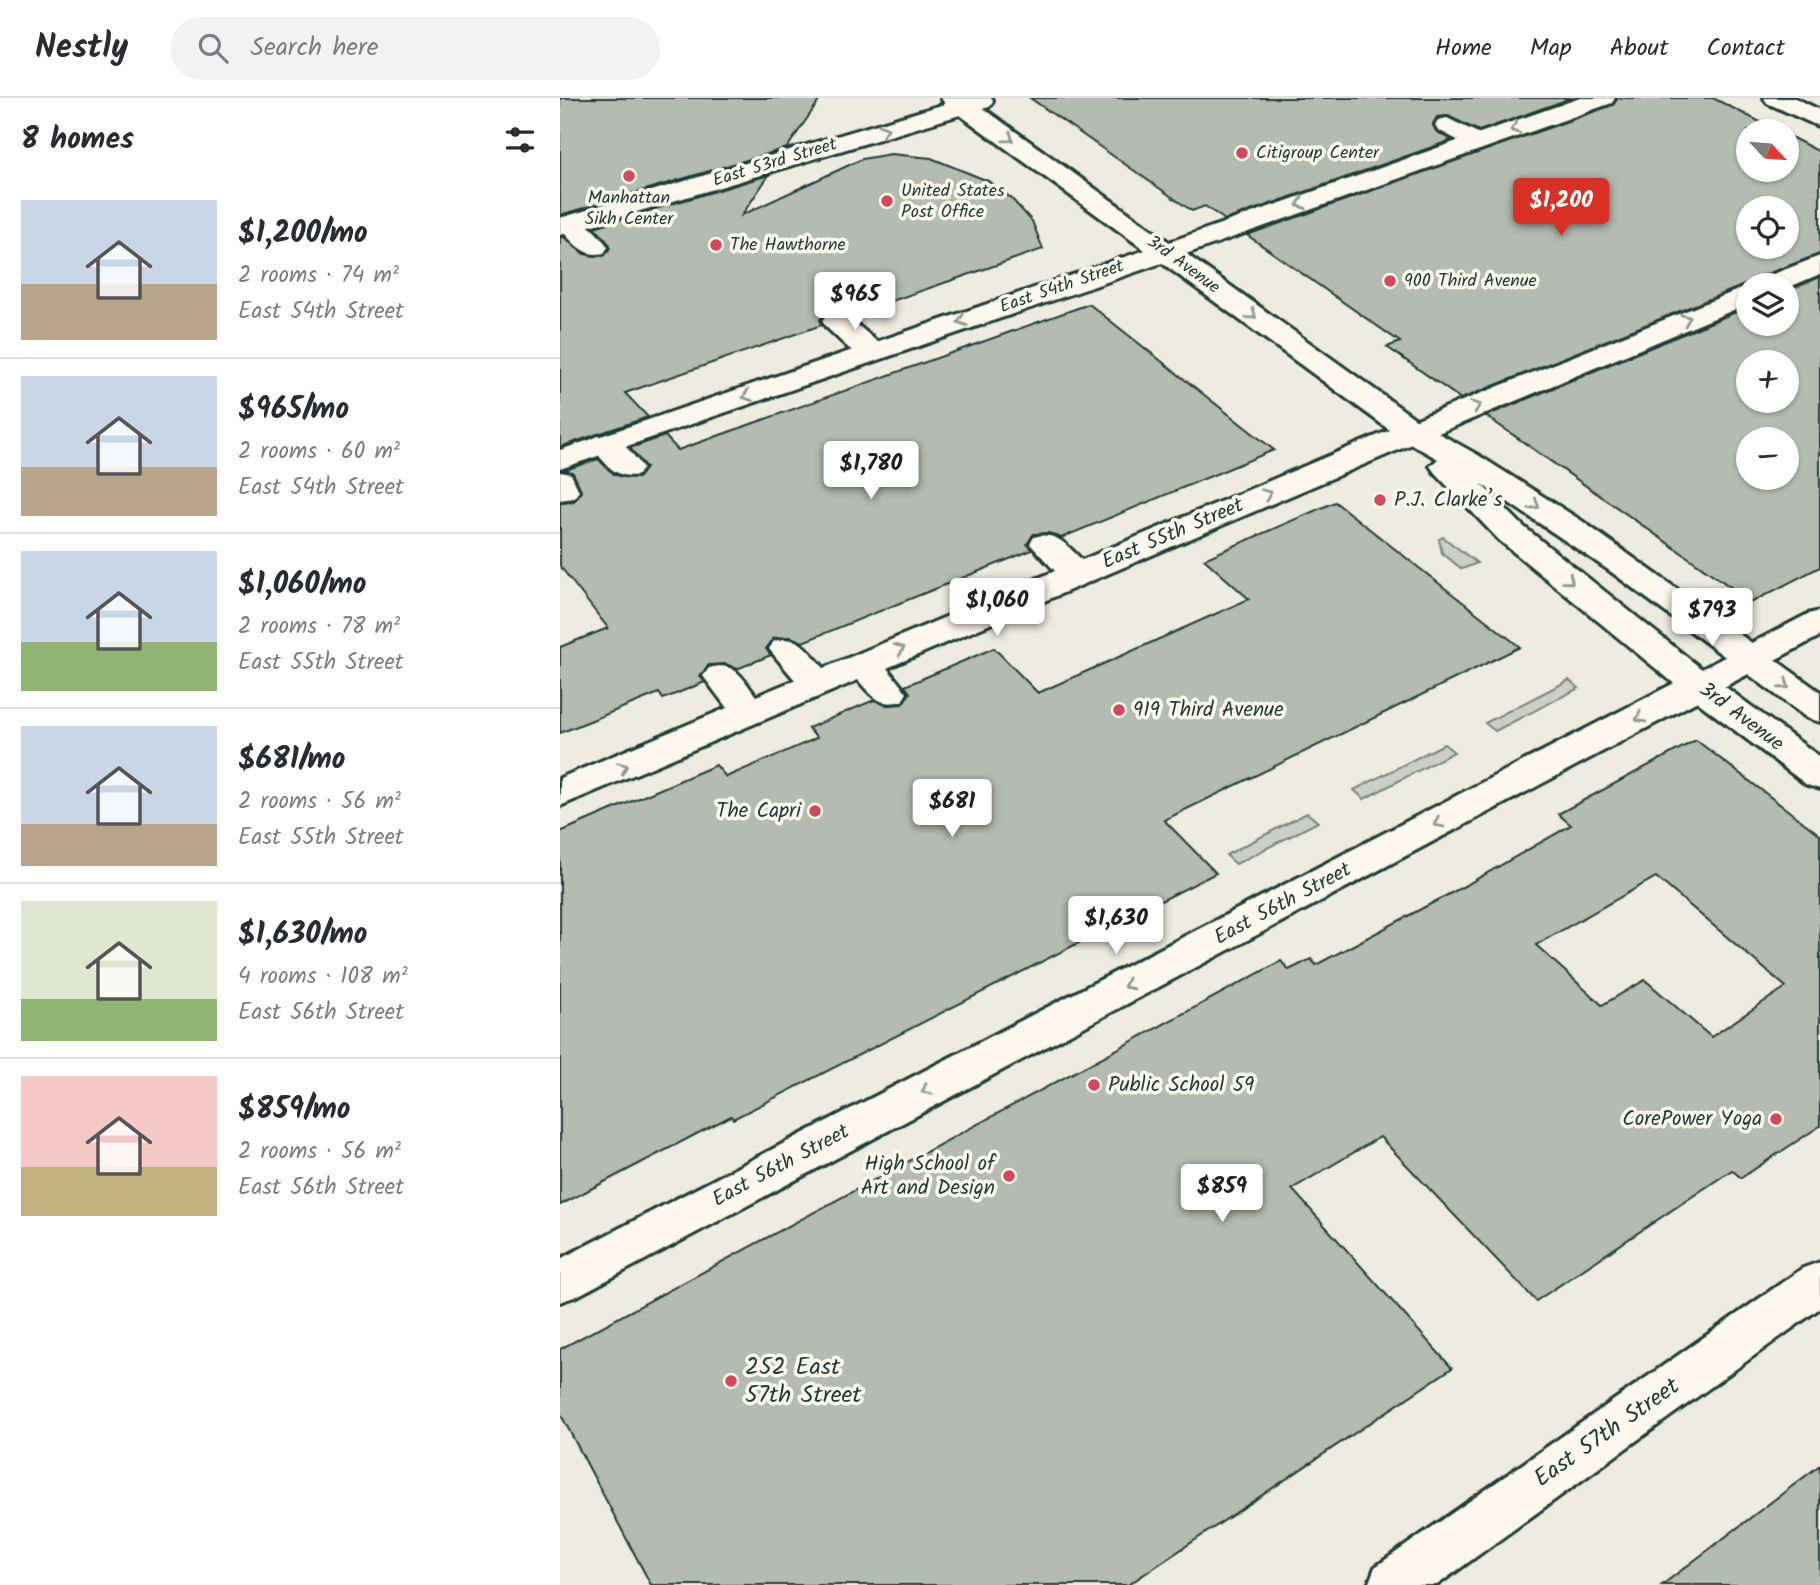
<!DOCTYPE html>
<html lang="en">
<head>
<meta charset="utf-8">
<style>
  body { margin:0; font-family:Kalam,sans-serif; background:#f2f2f3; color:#2b2b33; height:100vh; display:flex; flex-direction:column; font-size:26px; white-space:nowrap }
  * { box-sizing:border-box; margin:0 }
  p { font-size:23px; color:#7c7c81 }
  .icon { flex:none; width:38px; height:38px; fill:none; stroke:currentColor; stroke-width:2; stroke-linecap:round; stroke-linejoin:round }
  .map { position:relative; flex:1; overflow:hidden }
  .sheet { display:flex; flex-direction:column; background:#fff; width:560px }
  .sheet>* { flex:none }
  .needle { width:46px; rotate:116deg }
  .controls { position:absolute; left:1176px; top:21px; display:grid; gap:14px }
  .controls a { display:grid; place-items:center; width:63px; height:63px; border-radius:50%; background:#fff; box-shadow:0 2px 5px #0004; font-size:35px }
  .price { position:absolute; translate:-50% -60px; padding:0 16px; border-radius:7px; background:#fff; color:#222; font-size:23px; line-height:46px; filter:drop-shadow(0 2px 4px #0008) }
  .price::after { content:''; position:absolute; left:50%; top:42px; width:21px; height:16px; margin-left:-10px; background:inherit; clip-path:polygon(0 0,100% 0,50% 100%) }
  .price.selected { background:#d93025; color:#fff }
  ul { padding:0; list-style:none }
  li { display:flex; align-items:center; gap:21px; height:175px; padding:0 21px }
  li+li { border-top:2px solid #e1e1e2 }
  li span { display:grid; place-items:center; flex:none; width:196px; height:140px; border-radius:0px; color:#555 }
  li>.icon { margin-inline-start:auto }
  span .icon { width:84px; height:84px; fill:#fffc; stroke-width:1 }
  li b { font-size:30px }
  h2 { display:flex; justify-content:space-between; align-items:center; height:84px; padding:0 21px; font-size:30px }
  header { display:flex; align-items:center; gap:42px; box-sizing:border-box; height:98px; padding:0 35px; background:#fff; border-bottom:2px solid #e1e1e2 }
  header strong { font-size:33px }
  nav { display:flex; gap:38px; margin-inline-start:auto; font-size:24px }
  .search { width:490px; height:63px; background:#f2f2f3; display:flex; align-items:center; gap:18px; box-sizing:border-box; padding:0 24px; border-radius:38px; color:#7c7c81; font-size:26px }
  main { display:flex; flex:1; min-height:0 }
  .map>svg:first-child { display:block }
  .green { fill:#cbcfc4; stroke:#75867c; stroke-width:2 }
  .building { fill:#b4bbb0; stroke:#1f3d34; stroke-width:2; fill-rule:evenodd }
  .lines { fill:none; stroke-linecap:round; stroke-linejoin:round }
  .minor-casing { stroke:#1f3d34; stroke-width:6 }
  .major-casing { stroke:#1f3d34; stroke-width:6 }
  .minor { fill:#fbf7ec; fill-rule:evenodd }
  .major { fill:#fbf7ec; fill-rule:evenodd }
  .oneway { stroke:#8d9a90 }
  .poi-dot { fill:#d1495b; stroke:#fbf7ec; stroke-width:2.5 }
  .labels { text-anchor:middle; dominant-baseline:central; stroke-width:7; stroke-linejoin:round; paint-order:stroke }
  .far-poi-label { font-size:18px; fill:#1f3d34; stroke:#fbf7ec; text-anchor:start }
  .far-street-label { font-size:18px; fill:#1f3d34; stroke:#fbf7ec }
  .poi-label { font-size:21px; fill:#1f3d34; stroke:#fbf7ec; text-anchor:start }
  .street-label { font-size:21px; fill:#1f3d34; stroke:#fbf7ec }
  .near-poi-label { font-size:24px; fill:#1f3d34; stroke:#fbf7ec; text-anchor:start }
  .near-street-label { font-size:24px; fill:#1f3d34; stroke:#fbf7ec }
</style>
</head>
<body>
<header>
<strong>Nestly</strong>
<div class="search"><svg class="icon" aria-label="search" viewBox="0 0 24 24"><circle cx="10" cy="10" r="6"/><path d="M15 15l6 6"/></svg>Search here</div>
<nav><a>Home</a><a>Map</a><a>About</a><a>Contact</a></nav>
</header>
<main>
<section class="sheet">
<h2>8 homes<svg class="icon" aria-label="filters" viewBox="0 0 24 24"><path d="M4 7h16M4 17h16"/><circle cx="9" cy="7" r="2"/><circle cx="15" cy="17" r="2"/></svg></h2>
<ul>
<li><span style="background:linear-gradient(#c9d6e8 60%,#b9a48a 0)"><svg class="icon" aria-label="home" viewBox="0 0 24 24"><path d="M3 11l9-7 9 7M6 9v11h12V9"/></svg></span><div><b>$1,200/mo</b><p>2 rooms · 74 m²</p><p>East 54th Street</p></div></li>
<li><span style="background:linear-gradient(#c9d6e8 65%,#b9a48a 0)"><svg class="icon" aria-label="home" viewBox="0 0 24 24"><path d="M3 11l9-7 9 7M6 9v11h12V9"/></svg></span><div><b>$965/mo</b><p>2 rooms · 60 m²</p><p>East 54th Street</p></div></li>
<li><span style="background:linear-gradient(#c9d6e8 65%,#8fb573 0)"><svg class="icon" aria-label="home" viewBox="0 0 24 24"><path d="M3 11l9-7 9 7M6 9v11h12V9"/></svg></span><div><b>$1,060/mo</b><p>2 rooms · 78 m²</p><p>East 55th Street</p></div></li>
<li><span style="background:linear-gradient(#c9d6e8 70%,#b9a48a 0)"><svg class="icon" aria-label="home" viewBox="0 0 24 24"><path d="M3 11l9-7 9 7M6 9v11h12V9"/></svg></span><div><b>$681/mo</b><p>2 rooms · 56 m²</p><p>East 55th Street</p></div></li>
<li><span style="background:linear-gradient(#dfe7d0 70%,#8fb573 0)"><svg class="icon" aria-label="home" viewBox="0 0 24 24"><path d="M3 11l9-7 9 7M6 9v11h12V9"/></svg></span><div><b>$1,630/mo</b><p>4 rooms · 108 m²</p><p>East 56th Street</p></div></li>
<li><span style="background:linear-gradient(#f6c9c9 65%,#c2b280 0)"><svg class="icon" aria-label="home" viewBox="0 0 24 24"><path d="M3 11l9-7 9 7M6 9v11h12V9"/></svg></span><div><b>$859/mo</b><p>2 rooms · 56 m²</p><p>East 56th Street</p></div></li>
</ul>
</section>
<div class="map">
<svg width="1260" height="1487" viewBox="0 0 1260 1487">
  <rect width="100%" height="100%" fill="#eeece1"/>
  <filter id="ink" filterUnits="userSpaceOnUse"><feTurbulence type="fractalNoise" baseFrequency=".0143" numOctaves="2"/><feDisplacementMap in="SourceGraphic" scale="14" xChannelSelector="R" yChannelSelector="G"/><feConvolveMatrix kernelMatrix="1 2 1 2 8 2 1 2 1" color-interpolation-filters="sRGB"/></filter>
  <g filter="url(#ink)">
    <!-- green -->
    <g class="green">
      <polygon points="883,439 917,465 902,471 882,455 879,441"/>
      <polygon points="1009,582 1019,590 935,633 925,625"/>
      <polygon points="884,646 894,654 804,701 794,692"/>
      <polygon points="747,715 758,724 676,766 666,757"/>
    </g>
    <!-- building -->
    <g class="building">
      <polygon points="0,0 261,0 227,50 0,117"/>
      <polygon points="470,0 1012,0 919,33 888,18 877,19 873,26 876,33 892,42 665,122 645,108 632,113"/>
      <path d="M1058,0H1153L1218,33H1188V72H1227V37L1260,54V156L1199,179L1193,187L1187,186L901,301L827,249L840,244L687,137L1053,7ZM1188,110H1227V149H1188Z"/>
      <polygon points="331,56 371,60 428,83 451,100 472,123 483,151 291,217 277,211 265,214 260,222 262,227 65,295 88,319 0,349 0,139 4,139 24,156 44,158 50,147 34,129 209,77 182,117 302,61"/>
      <path d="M1260,179V469L1192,504L926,318L1188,209V226H1227V193ZM1188,264H1227V303H1188ZM1188,341H1227V380H1188Z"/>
      <polygon points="529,206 714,352 501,440 489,435 474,436 467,446 472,452 243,544 231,539 214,540 206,551 211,557 177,571 166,566 149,567 140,578 145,584 103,601 99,595 0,635 0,549 48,530 0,468 0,404 14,403 21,392 13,375 5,372 38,361 55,377 78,380 86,370 70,350 105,338 118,352"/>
      <polygon points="775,404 960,549 604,722 656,775 173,1021 171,1018 0,1107 0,734 156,667 166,679 257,640 248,630 314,602 327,607 342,606 350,595 345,588 434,550 478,595 689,501 644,461"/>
      <path d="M1136,642L1260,737V1028L1181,1080L1172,1072L976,1203L820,1039L732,1091L892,1270L568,1487H91L0,1315V1251L721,863L729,872L751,861L756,867L908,786L1011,727L998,716ZM1096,779L1226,889L1151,939L1085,882L1042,907L976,847Z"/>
      <polygon points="1260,1367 1260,1487 1102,1487"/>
    </g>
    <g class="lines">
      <!-- minor casing -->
      <g class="minor-casing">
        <g id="minor">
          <polygon points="887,20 926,39 930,44 926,49 917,52 878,32 875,27 878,22"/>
          <path d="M10,118C25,122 39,136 48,149L44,155C24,160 14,145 1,132V120Z"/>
          <polygon points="1260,158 1260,176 1227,190 1227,187 1196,187 1200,181"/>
          <path d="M1188,188V206L864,341L327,570L347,595L342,603C319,609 312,598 298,582L0,708V680L167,610L143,578L149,570C176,563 181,579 196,598L235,582L209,551L214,543C240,536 247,552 264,570L495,473L470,446L474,439C497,433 506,447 522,462L842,327Z"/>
          <path d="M276,214L286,217L322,248L327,254L322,260C299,266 283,244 266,229L262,223L266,217Z"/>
          <path d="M46,337C62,341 73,356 83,370L78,377C55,382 43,364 31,346L35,339Z"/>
          <polygon points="0,374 11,376 19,393 14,400 0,402"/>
          <polygon points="1260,513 1260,538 17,1198 0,1204 0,1161 1248,516"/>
        </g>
      </g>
      <!-- major casing -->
      <g class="major-casing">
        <g id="major">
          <polygon points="381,0 431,0 433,3 430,8 423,10 609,144 1020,0 1055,0 1052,5 626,156 864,327 918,357 1022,423 1260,594 1260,624 1247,620 1050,473 921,386 963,428 1153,580 1260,659 1260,691 1247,687 1127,596 939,442 875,375 870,368 878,361 842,341 602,165 0,371 0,352 585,152 400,17 0,137 0,120 385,6"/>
          <polygon points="1204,0 1235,0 1260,12 1260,29 1207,5"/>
          <polygon points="1260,1164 1260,1210 877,1487 808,1487 815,1469 1243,1170"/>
        </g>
      </g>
      <!-- minor -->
      <use href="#minor" class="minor"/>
      <!-- major -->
      <use href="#major" class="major"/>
    </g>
    <!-- one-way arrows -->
    <defs><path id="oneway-chevron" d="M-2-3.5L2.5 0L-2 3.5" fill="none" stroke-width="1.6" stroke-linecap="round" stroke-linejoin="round" transform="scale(1.75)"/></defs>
    <g class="oneway">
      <use href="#oneway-chevron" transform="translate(955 31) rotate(161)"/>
      <use href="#oneway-chevron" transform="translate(324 32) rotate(-17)"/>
      <use href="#oneway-chevron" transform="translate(449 40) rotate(36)"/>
      <use href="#oneway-chevron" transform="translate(741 106) rotate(161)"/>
      <use href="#oneway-chevron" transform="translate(692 217) rotate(36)"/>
      <use href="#oneway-chevron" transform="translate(1126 221) rotate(-22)"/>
      <use href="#oneway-chevron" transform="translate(402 223) rotate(161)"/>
      <use href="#oneway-chevron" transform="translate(187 298) rotate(161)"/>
      <use href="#oneway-chevron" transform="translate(916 308) rotate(-22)"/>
      <use href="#oneway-chevron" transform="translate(707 396) rotate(-23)"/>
      <use href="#oneway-chevron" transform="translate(975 407) rotate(32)"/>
      <use href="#oneway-chevron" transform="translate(1009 482) rotate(39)"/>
      <use href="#oneway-chevron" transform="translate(340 551) rotate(-23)"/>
      <use href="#oneway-chevron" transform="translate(1225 587) rotate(36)"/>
      <use href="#oneway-chevron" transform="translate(1080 620) rotate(152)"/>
      <use href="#oneway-chevron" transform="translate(63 669) rotate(-23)"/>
      <use href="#oneway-chevron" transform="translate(878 725) rotate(152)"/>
      <use href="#oneway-chevron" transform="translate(568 887) rotate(152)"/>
      <use href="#oneway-chevron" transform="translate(366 992) rotate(152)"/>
    </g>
  </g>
  <!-- markers -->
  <g class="poi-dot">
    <circle cx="682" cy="55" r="7"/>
    <circle cx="69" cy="78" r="7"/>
    <circle cx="327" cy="103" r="7"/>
    <circle cx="156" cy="147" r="7"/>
    <circle cx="830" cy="183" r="7"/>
    <circle cx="820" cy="402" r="7"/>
    <circle cx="559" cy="612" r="7"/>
    <circle cx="255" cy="713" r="7"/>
    <circle cx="534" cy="987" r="7"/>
    <circle cx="1216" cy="1021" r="7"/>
    <circle cx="449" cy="1078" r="7"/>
    <circle cx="171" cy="1283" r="7"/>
  </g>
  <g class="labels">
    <!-- far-poi labels -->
    <g class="far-poi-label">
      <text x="696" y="55">Citigroup Center</text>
      <text x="341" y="93">United States<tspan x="341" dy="21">Post Office</tspan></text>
      <text x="69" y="100" text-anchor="middle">Manhattan<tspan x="69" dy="21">Sikh Center</tspan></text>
      <text x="170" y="147">The Hawthorne</text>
      <text x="844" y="183">900 Third Avenue</text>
    </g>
    <!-- far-street labels -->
    <g class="far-street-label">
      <text transform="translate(215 65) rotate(-17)">East 53rd Street</text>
      <text transform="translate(623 167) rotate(36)">3rd Avenue</text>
      <text transform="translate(502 189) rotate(-19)">East 54th Street</text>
    </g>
    <!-- poi labels -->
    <g class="poi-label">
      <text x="834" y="402">P.J. Clarke’s</text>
      <text x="573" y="612">919 Third Avenue</text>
      <text x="241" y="713" text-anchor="end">The Capri</text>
      <text x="548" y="987">Public School 59</text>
      <text x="1202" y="1021" text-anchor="end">CorePower Yoga</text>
      <text x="435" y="1066" text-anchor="end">High School of<tspan x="435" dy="24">Art and Design</tspan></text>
    </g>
    <!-- street labels -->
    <g class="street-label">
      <text transform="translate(613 436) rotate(-23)">East 55th Street</text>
      <text transform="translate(1181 619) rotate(37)">3rd Avenue</text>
      <text transform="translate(723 806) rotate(-28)">East 56th Street</text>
      <text transform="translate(221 1068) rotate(-28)">East 56th Street</text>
    </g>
    <!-- near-poi labels -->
    <g class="near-poi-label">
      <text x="185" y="1269">252 East<tspan x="185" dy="28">57th Street</tspan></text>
    </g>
    <!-- near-street labels -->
    <g class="near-street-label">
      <text transform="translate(1047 1335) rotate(-35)">East 57th Street</text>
    </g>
  </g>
</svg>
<div class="controls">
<a><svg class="needle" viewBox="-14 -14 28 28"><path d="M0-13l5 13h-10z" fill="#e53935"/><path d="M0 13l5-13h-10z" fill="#7c7c81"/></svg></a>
<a><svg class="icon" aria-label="locate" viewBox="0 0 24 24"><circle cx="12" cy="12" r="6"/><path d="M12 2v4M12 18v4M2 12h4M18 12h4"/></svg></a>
<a><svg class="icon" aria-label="layers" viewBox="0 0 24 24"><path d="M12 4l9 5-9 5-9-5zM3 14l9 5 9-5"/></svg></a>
<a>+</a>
<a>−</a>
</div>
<b class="price selected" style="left:1001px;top:140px">$1,200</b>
<b class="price" style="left:295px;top:234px">$965</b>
<b class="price" style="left:311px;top:403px">$1,780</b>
<b class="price" style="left:437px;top:540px">$1,060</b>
<b class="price" style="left:1152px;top:550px">$793</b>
<b class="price" style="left:392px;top:741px">$681</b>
<b class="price" style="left:556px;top:858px">$1,630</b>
<b class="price" style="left:662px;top:1126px">$859</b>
</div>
</main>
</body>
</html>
